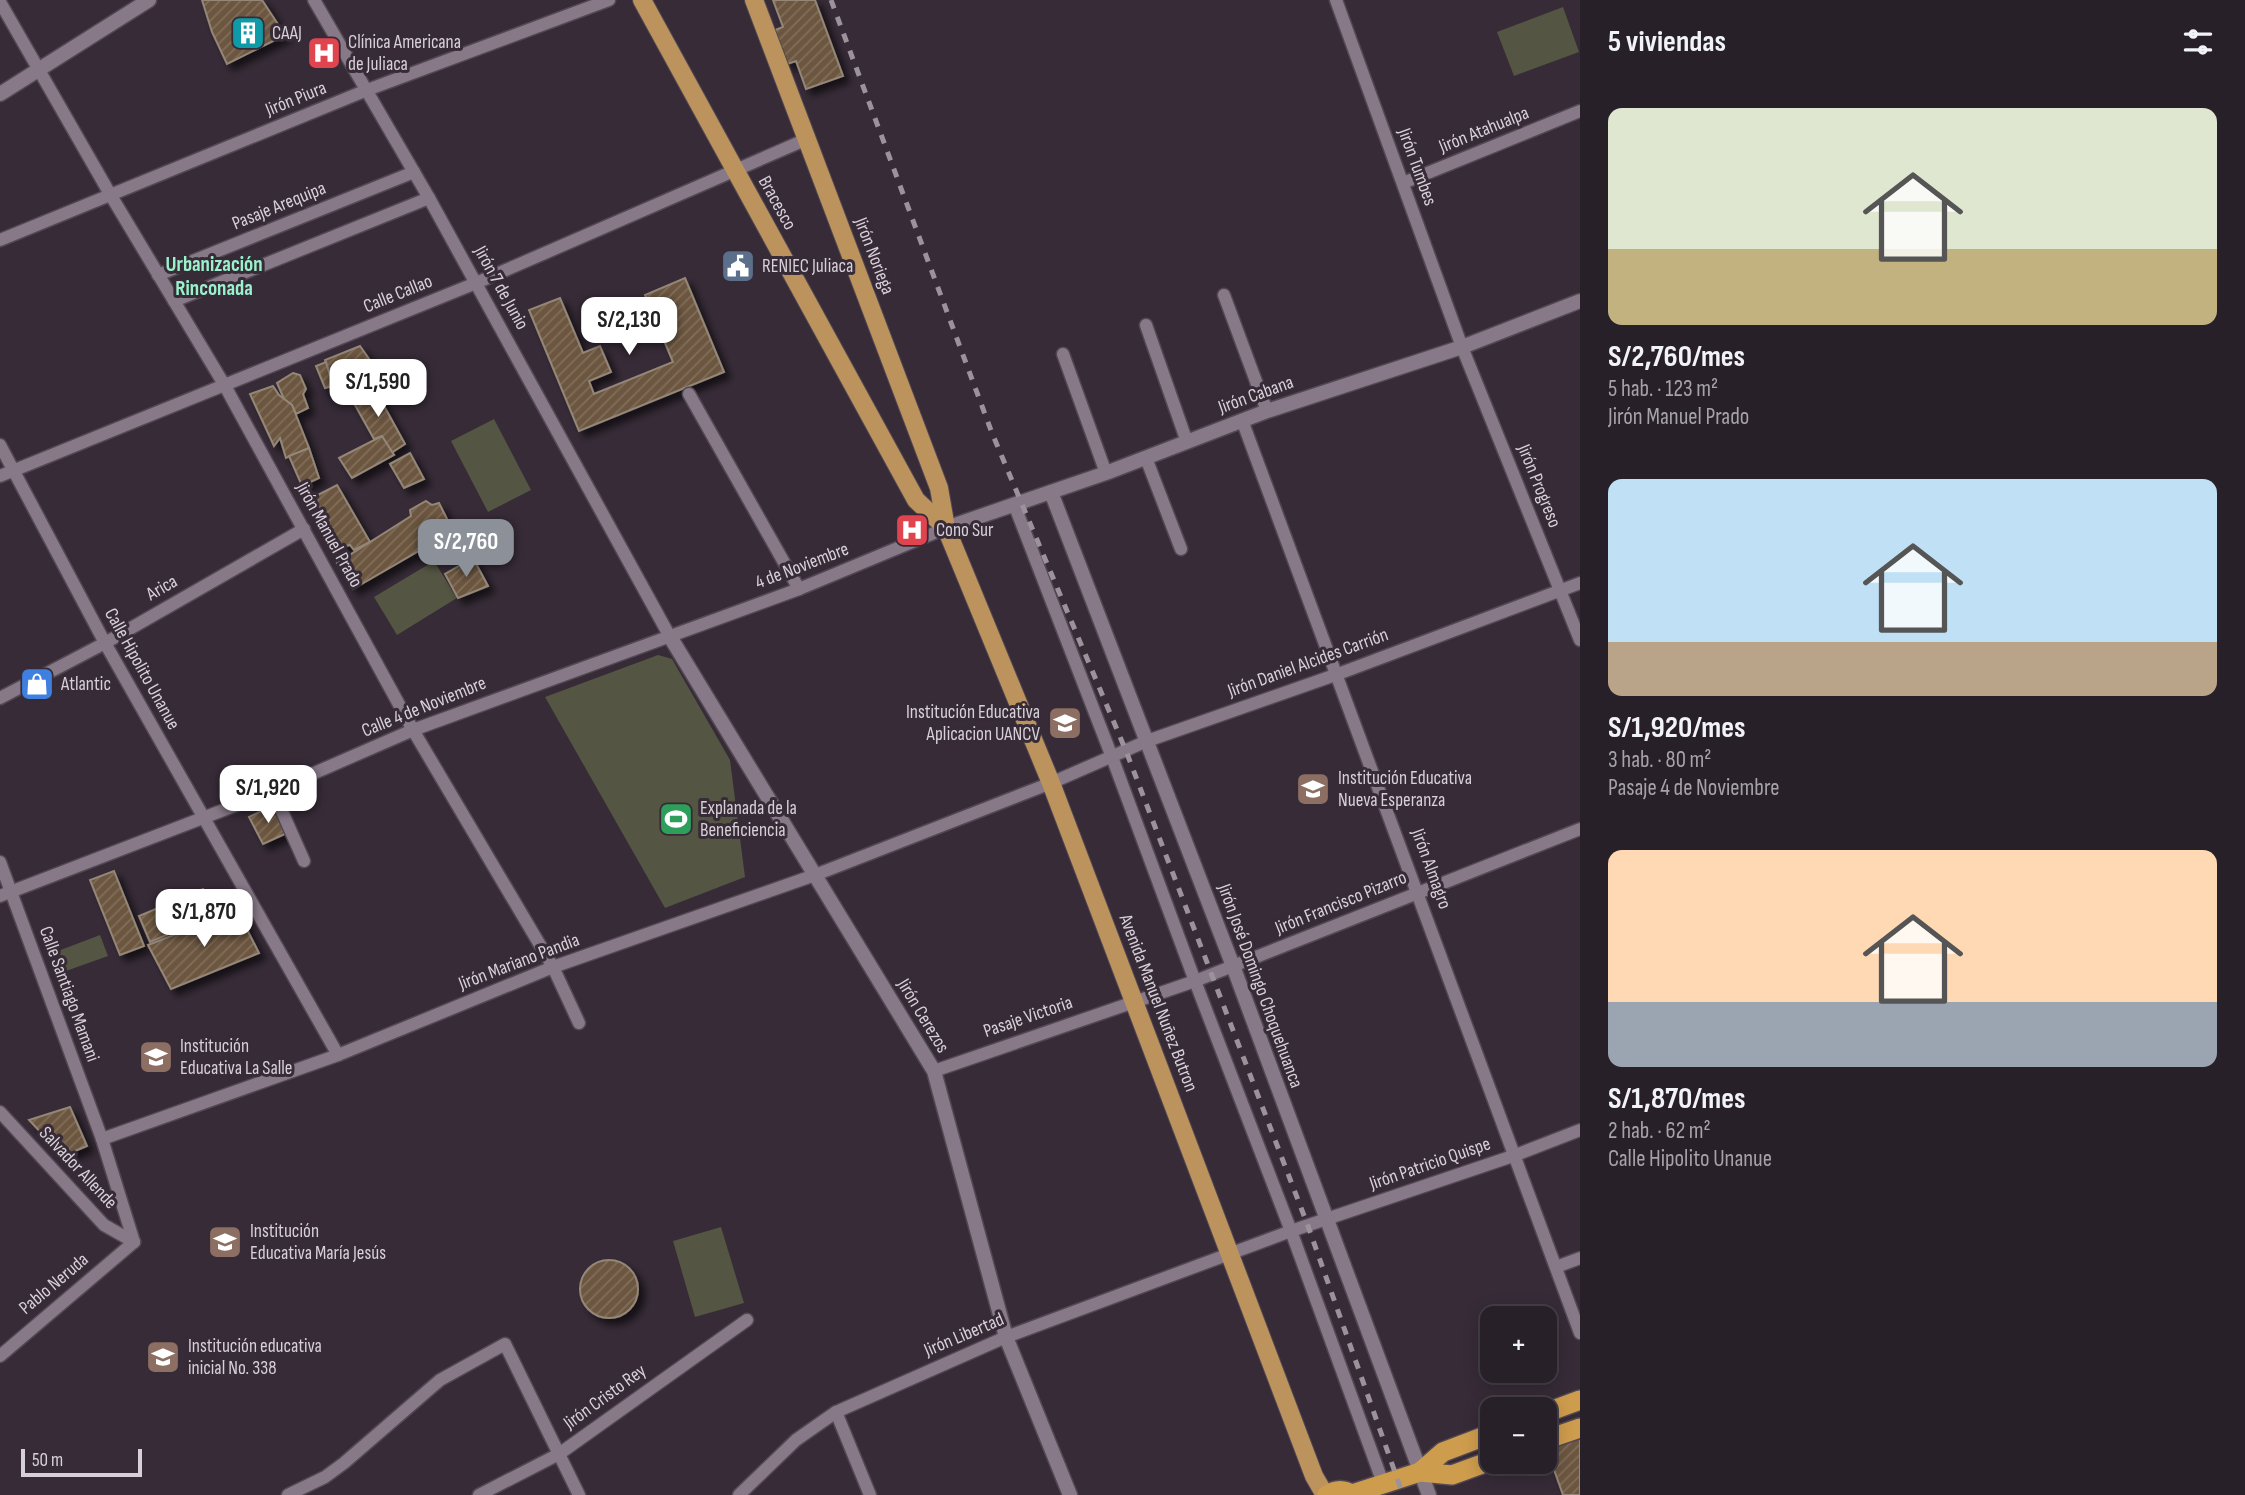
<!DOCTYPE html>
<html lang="es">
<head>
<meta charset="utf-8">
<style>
  body { margin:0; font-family:"Sofia Sans Condensed",sans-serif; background:#302831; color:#f1f3f6; height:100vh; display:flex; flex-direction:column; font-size:26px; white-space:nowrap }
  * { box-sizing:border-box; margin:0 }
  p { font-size:23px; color:#a5a3a8 }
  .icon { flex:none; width:38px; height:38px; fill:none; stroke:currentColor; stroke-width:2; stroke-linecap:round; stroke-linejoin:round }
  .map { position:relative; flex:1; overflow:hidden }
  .drawer { display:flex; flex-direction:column; background:#282029; width:665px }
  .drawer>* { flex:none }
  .buttons { position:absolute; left:1480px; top:1306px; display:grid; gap:14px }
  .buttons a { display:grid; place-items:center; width:77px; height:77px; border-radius:14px; background:#282029; box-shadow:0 4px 18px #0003,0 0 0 2px #443e46; font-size:35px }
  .scale { position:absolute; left:21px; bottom:18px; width:121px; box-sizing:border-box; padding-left:7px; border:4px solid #d8d0d8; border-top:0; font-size:19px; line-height:24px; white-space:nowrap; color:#d8d0d8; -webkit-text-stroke:5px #362b37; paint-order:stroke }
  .price { position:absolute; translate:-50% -60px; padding:0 16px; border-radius:14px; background:#fff; color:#222; font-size:23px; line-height:46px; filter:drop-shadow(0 2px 4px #0008) }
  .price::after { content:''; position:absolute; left:50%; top:42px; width:21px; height:16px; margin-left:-10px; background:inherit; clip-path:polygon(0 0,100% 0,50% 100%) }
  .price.active { background:#8c9099; color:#fff }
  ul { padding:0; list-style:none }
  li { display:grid; align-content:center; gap:14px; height:371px; padding:0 28px }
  li span { display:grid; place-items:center; height:217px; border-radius:14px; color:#555 }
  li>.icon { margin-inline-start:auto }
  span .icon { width:126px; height:126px; fill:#fffc; stroke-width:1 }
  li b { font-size:30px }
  h2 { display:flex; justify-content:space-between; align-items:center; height:84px; padding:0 28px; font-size:30px }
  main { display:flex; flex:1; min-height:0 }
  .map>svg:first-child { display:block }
  .park { fill:#545542 }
  .building { fill:url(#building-hatch); stroke:#948778; stroke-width:2; filter:url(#shadow) }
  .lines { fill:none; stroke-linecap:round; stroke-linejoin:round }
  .minor-casing { stroke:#524852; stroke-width:15 }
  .tertiary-casing { stroke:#524852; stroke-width:17 }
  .primary-casing { stroke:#524852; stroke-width:20 }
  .trunk-casing { stroke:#524852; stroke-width:22 }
  .minor { stroke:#877988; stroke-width:12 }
  .tertiary { stroke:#877988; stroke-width:14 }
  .primary { stroke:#bc935c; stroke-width:18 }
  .trunk { stroke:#ce9c4d; stroke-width:19 }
  .rail { stroke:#9b929b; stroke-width:5; stroke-dasharray:9 9; stroke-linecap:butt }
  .labels { text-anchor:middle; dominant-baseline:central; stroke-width:6; stroke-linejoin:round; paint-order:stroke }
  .poi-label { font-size:19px; fill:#d8d0d8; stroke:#362b37; text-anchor:start }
  .street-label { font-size:19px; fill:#d8d0d8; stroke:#362b37 }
  .neighbourhood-label { font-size:21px; font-weight:bold; fill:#9af1cc; stroke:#362b37 }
</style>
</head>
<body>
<main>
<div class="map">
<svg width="1580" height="1495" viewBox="0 0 1580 1495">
  <defs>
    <pattern id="building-hatch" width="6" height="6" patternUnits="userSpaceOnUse" patternTransform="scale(1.75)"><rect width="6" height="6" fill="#6c5740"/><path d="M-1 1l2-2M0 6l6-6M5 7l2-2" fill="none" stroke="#806e5b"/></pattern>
    <filter id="shadow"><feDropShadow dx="6" dy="6" stdDeviation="3.5" flood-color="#0009"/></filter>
  </defs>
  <rect width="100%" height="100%" fill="#362b37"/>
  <!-- park -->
  <g class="park">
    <polygon points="1563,7 1579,52 1514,76 1497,32"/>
    <polygon points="494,419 531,490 488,512 451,441"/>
    <polygon points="434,561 457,598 397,635 374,597"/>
    <polygon points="658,655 672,659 730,760 745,877 665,908 545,697"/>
    <polygon points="100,935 108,956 66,971 58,951"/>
    <polygon points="721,1227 744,1303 695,1317 673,1241"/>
  </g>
  <!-- building -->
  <g class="building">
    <polygon points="202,0 262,0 285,35 227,64 212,32"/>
    <polygon points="773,0 815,0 843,76 806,89 796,61 787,64 775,30 783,27"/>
    <polygon points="685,278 724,372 579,431 529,310 560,298 583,353 600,346 611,372 589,381 594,394 673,362 645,295"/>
    <polygon points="360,346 374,366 333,386 325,360"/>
    <polygon points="326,362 333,386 325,388 316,366"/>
    <polygon points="293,373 300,375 306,389 303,394 308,408 296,414 292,405 284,399 277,383"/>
    <polygon points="273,386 279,395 292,405 309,448 286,458 280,438 274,446 250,394"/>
    <polygon points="373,386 405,444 391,453 382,436 374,439 351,398"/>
    <polygon points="382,436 394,455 352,478 339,458"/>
    <polygon points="309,448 319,478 302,486 289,456"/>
    <polygon points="410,453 424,479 404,488 390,464"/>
    <polygon points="337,485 370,542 354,550 350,545 342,547 314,497"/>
    <polygon points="426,501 432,505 439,503 453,531 353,589 337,563 411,516 410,510"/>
    <polygon points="473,558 488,586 458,598 445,574"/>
    <polygon points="274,805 287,833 263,844 249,817"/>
    <polygon points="114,871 144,946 120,955 90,880"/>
    <polygon points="203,889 214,915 150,942 139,916"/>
    <polygon points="237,910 259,953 171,989 148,945"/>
    <polygon points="70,1107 87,1146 63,1156 29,1120"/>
    <circle cx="609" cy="1289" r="29"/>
    <polygon points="1580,1436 1580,1495 1563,1495 1546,1447"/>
  </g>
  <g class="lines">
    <!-- minor casing -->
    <g class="minor-casing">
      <g id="minor">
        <polyline points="314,0 429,198 669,635"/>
        <polyline points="1336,0 1462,347 1580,640"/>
        <polyline points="0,2 110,194 225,386 413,730 553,967 579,1023"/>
        <polyline points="1403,183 1580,111"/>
        <polyline points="0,240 367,90 609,0"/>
        <polyline points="158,275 414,172"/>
        <polyline points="1224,295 1267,411"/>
        <polyline points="174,301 429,198"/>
        <polyline points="1146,325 1187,442"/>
        <polyline points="1063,354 1106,473"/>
        <polyline points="689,394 799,589"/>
        <polyline points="1242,420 1580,1333"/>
        <polyline points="0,445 105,643 338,1055"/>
        <polyline points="1146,458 1181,549"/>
        <polyline points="0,476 476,283 807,139"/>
        <polyline points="1014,504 1112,757 1195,981 1291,1231 1383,1483"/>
        <polyline points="0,698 105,643 304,529"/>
        <polyline points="273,791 304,861"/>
        <polyline points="0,862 102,1139 134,1242"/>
        <polyline points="0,896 273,791 413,730 799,589 946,528"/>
        <polyline points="934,1071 1195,981 1580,829"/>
        <polyline points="0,1112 104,1225 134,1242"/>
        <polyline points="102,1139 338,1055 553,967 815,875 1051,783 1147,741 1338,674 1580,583"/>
        <polyline points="1556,1267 1580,1258"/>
        <polyline points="0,1356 134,1242"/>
        <polyline points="836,1412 870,1495"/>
        <polyline points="288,1495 325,1477 344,1463 440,1380 505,1344 579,1495"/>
        <polyline points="479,1495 559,1454 747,1320"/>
        <polyline points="739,1495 796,1440 836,1412 1006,1337 1291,1231 1513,1156 1580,1130"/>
      </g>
    </g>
    <!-- tertiary casing -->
    <g class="tertiary-casing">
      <g id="tertiary">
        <polyline points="0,94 149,0"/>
        <polyline points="1051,492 1233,966 1429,1495"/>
        <polyline points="946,528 1106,473 1267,411 1462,347 1580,301"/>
        <polyline points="669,635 934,1071 1006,1337 1070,1495"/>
      </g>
    </g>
    <!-- primary casing -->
    <g class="primary-casing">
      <g id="primary">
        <polyline points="642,0 916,500 946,528"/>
        <polyline points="754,0 939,488 946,528 1051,783 1314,1476 1325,1495"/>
      </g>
    </g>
    <!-- trunk casing -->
    <g class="trunk-casing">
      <g id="trunk">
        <polyline points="1545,1413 1580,1400"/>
        <polyline points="1545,1440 1580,1428"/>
        <polyline points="1420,1472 1443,1452 1493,1433"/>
        <polyline points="1352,1494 1420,1472 1452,1475 1493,1460"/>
        <path d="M1327,1495C1336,1489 1344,1489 1353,1495"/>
      </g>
    </g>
    <!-- minor -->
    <use href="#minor" class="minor"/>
    <!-- tertiary -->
    <use href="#tertiary" class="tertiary"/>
    <!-- primary -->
    <use href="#primary" class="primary"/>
    <!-- trunk -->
    <use href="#trunk" class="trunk"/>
    <!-- rail -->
    <polyline class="rail" points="831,0 992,433 1126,751 1308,1226 1403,1495"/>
  </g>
  <!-- icons -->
  <defs>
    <g id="building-square" transform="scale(1.75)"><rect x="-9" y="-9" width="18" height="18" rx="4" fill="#0f9aa8" stroke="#362b37"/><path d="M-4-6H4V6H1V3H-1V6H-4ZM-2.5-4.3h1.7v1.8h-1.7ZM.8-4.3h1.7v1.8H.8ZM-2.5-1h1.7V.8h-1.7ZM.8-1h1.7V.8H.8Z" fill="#fff"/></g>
    <g id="hospital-square" transform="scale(1.75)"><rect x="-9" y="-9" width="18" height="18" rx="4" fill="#e0444e" stroke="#362b37"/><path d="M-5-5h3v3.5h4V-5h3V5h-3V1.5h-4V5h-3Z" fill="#fff"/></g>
    <g id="civic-square" transform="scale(1.75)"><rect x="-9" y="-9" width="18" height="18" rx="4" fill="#5c6f8a" stroke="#362b37"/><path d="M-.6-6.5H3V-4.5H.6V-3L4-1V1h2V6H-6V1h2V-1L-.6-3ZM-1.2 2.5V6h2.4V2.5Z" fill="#fff"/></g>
    <g id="shop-square" transform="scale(1.75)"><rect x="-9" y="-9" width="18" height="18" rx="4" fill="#3f7fe0" stroke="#362b37"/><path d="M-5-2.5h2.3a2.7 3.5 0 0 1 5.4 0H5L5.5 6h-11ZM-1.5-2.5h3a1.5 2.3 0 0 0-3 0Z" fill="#fff"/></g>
    <g id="school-square" transform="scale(1.75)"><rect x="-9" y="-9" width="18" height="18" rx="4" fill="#8d6e63" stroke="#362b37"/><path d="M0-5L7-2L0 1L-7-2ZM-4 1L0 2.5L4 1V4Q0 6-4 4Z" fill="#fff"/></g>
    <g id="stadium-square" transform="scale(1.75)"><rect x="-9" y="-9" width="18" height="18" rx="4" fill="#2e9e5b" stroke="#362b37"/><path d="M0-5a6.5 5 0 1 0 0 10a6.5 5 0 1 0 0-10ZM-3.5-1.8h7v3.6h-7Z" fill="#fff"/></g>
  </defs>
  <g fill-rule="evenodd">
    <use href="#building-square" x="248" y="33"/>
    <use href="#hospital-square" x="324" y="53"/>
    <use href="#civic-square" x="738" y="266"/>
    <use href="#hospital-square" x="912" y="530"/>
    <use href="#shop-square" x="37" y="684"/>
    <use href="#school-square" x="1065" y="723"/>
    <use href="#school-square" x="1313" y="789"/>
    <use href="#stadium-square" x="676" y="819"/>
    <use href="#school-square" x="156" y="1057"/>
    <use href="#school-square" x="225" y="1242"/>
    <use href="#school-square" x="163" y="1357"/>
  </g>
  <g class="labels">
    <!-- poi labels -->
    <g class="poi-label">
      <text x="272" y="33">CAAJ</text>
      <text x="348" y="42">Clínica Americana<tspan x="348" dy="22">de Juliaca</tspan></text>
      <text x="762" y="266">RENIEC Juliaca</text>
      <text x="936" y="530">Cono Sur</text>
      <text x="61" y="684">Atlantic</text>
      <text x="1040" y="712" text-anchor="end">Institución Educativa<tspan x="1040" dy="22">Aplicacion UANCV</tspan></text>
      <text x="1338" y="778">Institución Educativa<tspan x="1338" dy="22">Nueva Esperanza</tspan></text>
      <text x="700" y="808">Explanada de la<tspan x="700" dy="22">Beneficiencia</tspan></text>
      <text x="180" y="1046">Institución<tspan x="180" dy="22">Educativa La Salle</tspan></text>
      <text x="250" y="1231">Institución<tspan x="250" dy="22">Educativa María Jesús</tspan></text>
      <text x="188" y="1346">Institución educativa<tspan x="188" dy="22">inicial No. 338</tspan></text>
    </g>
    <!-- street labels -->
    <g class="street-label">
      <text transform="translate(296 99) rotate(-22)">Jirón Piura</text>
      <text transform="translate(1484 130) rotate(-22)">Jirón Atahualpa</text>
      <text transform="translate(1417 167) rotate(70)">Jirón Tumbes</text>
      <text transform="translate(777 203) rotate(61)">Bracesco</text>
      <text transform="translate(279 206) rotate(-22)">Pasaje Arequipa</text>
      <text transform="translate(874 256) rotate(69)">Jirón Noriega</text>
      <text transform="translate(501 288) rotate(61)">Jirón 7 de Junio</text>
      <text transform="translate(398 294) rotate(-22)">Calle Callao</text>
      <text transform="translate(1256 395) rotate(-20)">Jirón Cabana</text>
      <text transform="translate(1539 486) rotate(68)">Jirón Progreso</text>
      <text transform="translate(329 535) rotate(61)">Jirón Manuel Prado</text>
      <text transform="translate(802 566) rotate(-21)">4 de Noviembre</text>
      <text transform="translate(162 588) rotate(-30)">Arica</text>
      <text transform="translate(1308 663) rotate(-20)">Jirón Daniel Alcides Carrión</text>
      <text transform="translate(142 669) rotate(61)">Calle Hipolito Unanue</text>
      <text transform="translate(424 707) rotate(-22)">Calle 4 de Noviembre</text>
      <text transform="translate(1431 869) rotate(70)">Jirón Almagro</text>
      <text transform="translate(1341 903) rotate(-22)">Jirón Francisco Pizarro</text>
      <text transform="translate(519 962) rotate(-21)">Jirón Mariano Pandia</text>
      <text transform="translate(1260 986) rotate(70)">Jirón José Domingo Choquehuanca</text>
      <text transform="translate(69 994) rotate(70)">Calle Santiago Mamani</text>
      <text transform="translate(1158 1003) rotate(69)">Avenida Manuel Nuñez Butron</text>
      <text transform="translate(923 1016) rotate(59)">Jirón Cerezos</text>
      <text transform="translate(1028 1017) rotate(-19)">Pasaje Victoria</text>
      <text transform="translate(1430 1164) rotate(-19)">Jirón Patricio Quispe</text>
      <text transform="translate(78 1168) rotate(47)">Salvador Allende</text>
      <text transform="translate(54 1284) rotate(-40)">Pablo Neruda</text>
      <text transform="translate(964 1335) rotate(-23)">Jirón Libertad</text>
      <text transform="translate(605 1397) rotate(-36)">Jirón Cristo Rey</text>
    </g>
    <!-- neighbourhood labels -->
    <g class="neighbourhood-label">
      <text x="214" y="264">Urbanización<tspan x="214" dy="24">Rinconada</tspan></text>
    </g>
  </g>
</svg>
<div class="buttons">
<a>+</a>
<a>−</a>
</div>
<div class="scale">50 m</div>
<b class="price" style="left:629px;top:357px">S/2,130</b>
<b class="price" style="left:378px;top:419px">S/1,590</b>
<b class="price active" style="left:466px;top:579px">S/2,760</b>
<b class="price" style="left:268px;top:825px">S/1,920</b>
<b class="price" style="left:204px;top:949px">S/1,870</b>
</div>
<section class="drawer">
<h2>5 viviendas<svg class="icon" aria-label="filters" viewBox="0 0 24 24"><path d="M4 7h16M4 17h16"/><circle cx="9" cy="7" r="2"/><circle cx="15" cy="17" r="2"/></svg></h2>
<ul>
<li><span style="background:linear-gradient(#dfe7d0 65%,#c2b280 0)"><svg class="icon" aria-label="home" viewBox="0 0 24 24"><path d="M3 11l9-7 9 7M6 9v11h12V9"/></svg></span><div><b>S/2,760/mes</b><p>5 hab. · 123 m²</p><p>Jirón Manuel Prado</p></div></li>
<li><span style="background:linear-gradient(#bfe0f5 75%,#b9a48a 0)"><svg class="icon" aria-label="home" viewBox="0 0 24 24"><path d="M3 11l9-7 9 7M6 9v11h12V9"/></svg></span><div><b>S/1,920/mes</b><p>3 hab. · 80 m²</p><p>Pasaje 4 de Noviembre</p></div></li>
<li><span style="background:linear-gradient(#ffd9b3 70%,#9aa5b1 0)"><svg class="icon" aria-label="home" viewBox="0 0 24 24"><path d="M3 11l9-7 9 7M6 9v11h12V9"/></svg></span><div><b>S/1,870/mes</b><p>2 hab. · 62 m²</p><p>Calle Hipolito Unanue</p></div></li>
</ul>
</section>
</main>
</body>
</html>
